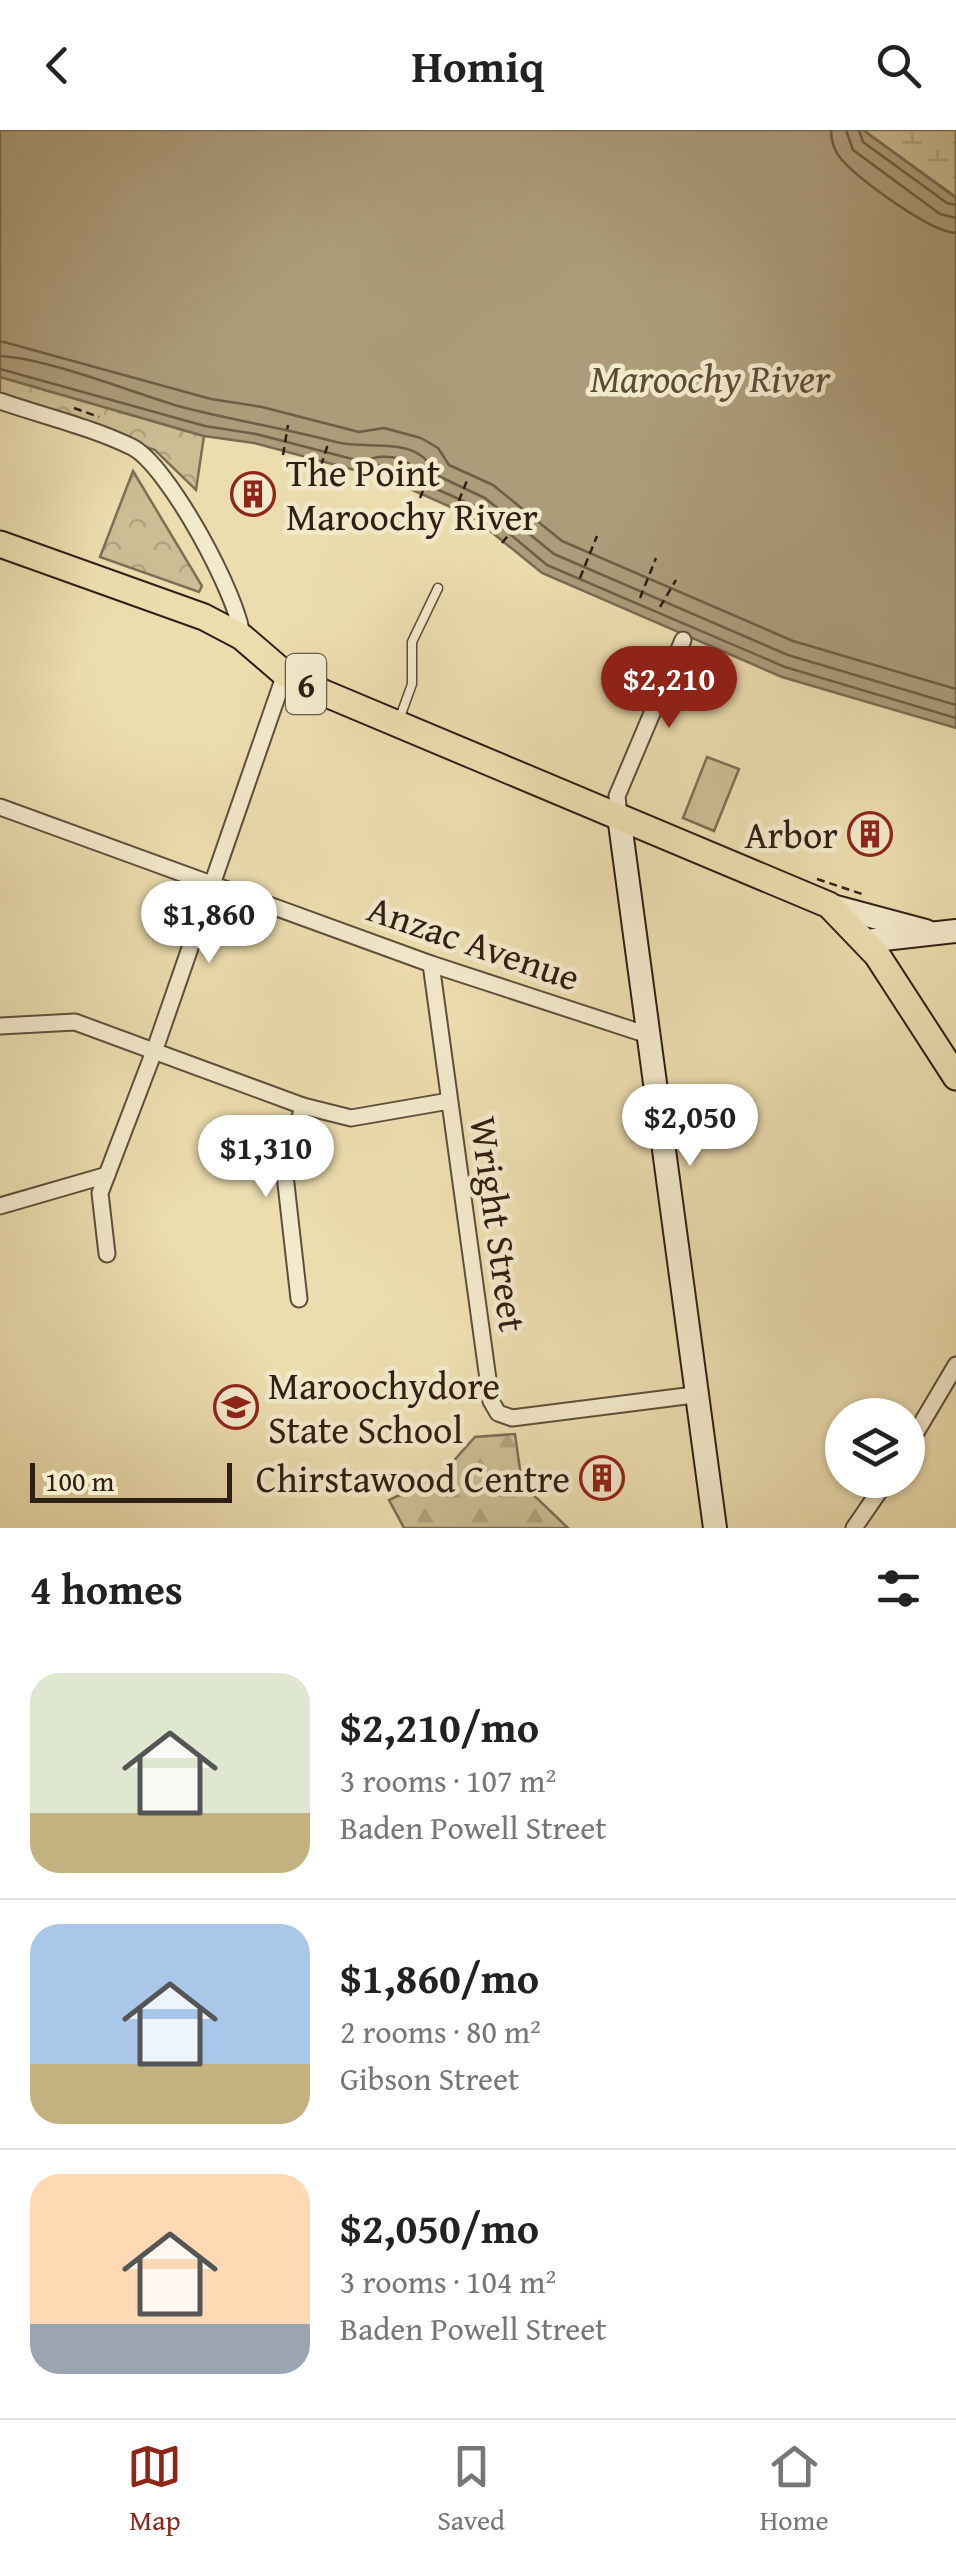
<!DOCTYPE html>
<html lang="en">
<head>
<meta charset="utf-8">
<style>
  body { margin:0; font-family:"Gentium Book Plus",serif; background:#f2f2f2; color:#222; height:100vh; display:flex; flex-direction:column; font-size:38px; white-space:nowrap }
  * { box-sizing:border-box; margin:0 }
  p { font-size:32px; color:#767676 }
  .icon { flex:none; width:55px; height:55px; fill:none; stroke:currentColor; stroke-width:2; stroke-linecap:round; stroke-linejoin:round }
  .map { position:relative; height:1398px; overflow:hidden }
  .panel { display:flex; flex-direction:column; background:#fff; flex:1 }
  .panel>* { flex:none }
  .controls { position:absolute; left:825px; top:1268px; display:grid; gap:20px }
  .controls a { display:grid; place-items:center; width:100px; height:100px; border-radius:50%; background:#fff; box-shadow:0 2px 8px #0004; font-size:50px }
  .scale { position:absolute; left:30px; bottom:25px; width:202px; box-sizing:border-box; padding-left:10px; border:5px solid #301f13; border-top:0; font-size:28px; line-height:35px; white-space:nowrap; color:#301f13; -webkit-text-stroke:8px #f3e9cb; paint-order:stroke }
  .price { position:absolute; translate:-50% -85px; padding:0 22px; border-radius:35px; background:#fff; color:#222; font-size:32px; line-height:65px; filter:drop-shadow(0 2px 5px #0008) }
  .price::after { content:''; position:absolute; left:50%; top:60px; width:30px; height:22px; margin-left:-15px; background:inherit; clip-path:polygon(0 0,100% 0,50% 100%) }
  .price.on { background:#8f2418; color:#fff }
  ul { padding:0; list-style:none }
  li { display:flex; align-items:center; gap:30px; height:250px; padding:0 30px }
  li+li { border-top:2px solid #e0e0e0 }
  li span { display:grid; place-items:center; flex:none; width:280px; height:200px; border-radius:30px; color:#555 }
  li>.icon { margin-inline-start:auto }
  span .icon { width:120px; height:120px; fill:#fffc; stroke-width:1 }
  li b { font-size:42px }
  h2 { display:flex; justify-content:space-between; align-items:center; height:120px; padding:0 30px; font-size:42px }
  header { display:flex; justify-content:space-between; align-items:center; height:130px; padding:0 30px; background:#fff; font-size:45px; font-weight:700 }
  .tabs { display:flex; justify-content:space-around; align-items:center; height:140px; border-top:2px solid #e0e0e0; background:#fff; font-size:28px; color:#767676 }
  .tabs a { display:grid; justify-items:center; gap:5px }
  .tabs .on { color:#8f2418 }
  .map>svg:first-child { display:block }
  .forest { fill:url(#forest-firs); stroke:#7e6e54; stroke-width:2.5 }
  .wetland { fill:url(#wetland-marsh); stroke:#7e6e54; stroke-width:2.5 }
  .park { fill:url(#park-crowns); stroke:#7e6e54; stroke-width:2.5 }
  .garden { fill:#ccbd94; stroke:#7e6e54; stroke-width:2.5 }
  .water { fill:#ac9c7a; stroke:#7a6a51; stroke-width:2.5 }
  .lines { fill:none; stroke-linecap:round; stroke-linejoin:round }
  .shore { stroke:#6e5e46; stroke-width:2.5 }
  .lane-casing { stroke:#5f4e3a; stroke-width:11 }
  .street-casing { stroke:#5f4e3a; stroke-width:19 }
  .secondary-casing { stroke:#301f13; stroke-width:26 }
  .primary-casing { stroke:#301f13; stroke-width:29 }
  .path { stroke:#301f13; stroke-width:2.5; stroke-dasharray:8 5; stroke-linecap:butt }
  .lane { stroke:#f3e9cb; stroke-width:8 }
  .street { stroke:#f3e9cb; stroke-width:15 }
  .secondary { stroke:#f3e9cb; stroke-width:22 }
  .primary { stroke:#ecddaf; stroke-width:25 }
  .labels { text-anchor:middle; dominant-baseline:central; stroke-width:9; stroke-linejoin:round; paint-order:stroke }
  .shield { fill:#f3e9cb; stroke:#6a5c4a; stroke-width:2.5 }
  .shield-label { font-size:35px; font-weight:bold; fill:#301f13 }
  .poi-label { font-size:38px; fill:#301f13; stroke:#f3e9cb; text-anchor:start }
  .street-label { font-size:38px; fill:#301f13; stroke:#f3e9cb }
  .water-label { font-size:40px; font-style:italic; fill:#5b4b37; stroke:#f3e9cb }
</style>
</head>
<body>
<header><svg class="icon" aria-label="back" viewBox="0 0 24 24"><path d="M15 5l-7 7 7 7"/></svg>Homiq<svg class="icon" aria-label="search" viewBox="0 0 24 24"><circle cx="10" cy="10" r="6"/><path d="M15 15l6 6"/></svg></header>
<div class="map">
<svg width="956" height="1398" viewBox="0 0 956 1398">
  <defs>
    <pattern id="forest-firs" width="22" height="20" patternUnits="userSpaceOnUse" patternTransform="scale(2.5)"><rect width="22" height="20" fill="#ccbd94"/><path d="M5 1l3.5 6h-7zM16 11l3.5 6h-7z" fill="#b0a27f"/></pattern>
    <pattern id="wetland-marsh" width="20" height="14" patternUnits="userSpaceOnUse" patternTransform="scale(2.5)"><rect width="20" height="14" fill="#ccbd94"/><path d="M1 5h8M5 5V1M11 12h8M15 12V8" fill="none" stroke="#b0a27f"/></pattern>
    <pattern id="park-crowns" width="20" height="18" patternUnits="userSpaceOnUse" patternTransform="scale(2.5)"><rect width="20" height="18" fill="#ccbd94"/><path d="M2 6a3 3 0 1 1 6 0M12 15a3 3 0 1 1 6 0" fill="none" stroke="#b0a27f"/></pattern>
  </defs>
  <rect width="100%" height="100%" fill="#ecddaf"/>
  <filter id="stains"><feTurbulence type="fractalNoise" baseFrequency=".002" numOctaves="4"/><feColorMatrix values="0 0 0 0 .2 0 0 0 0 .09 0 0 0 0 .02 0 0 0 .5 -.17"/></filter>
  <radialGradient id="worn" r=".72"><stop offset=".6" stop-color="#630" stop-opacity="0"/><stop offset="1" stop-color="#630" stop-opacity=".3"/></radialGradient>
  <!-- forest -->
  <polygon class="forest" points="515,1304 522,1354 568,1398 404,1398 389,1370 441,1345 475,1307"/>
  <!-- wetland -->
  <polygon class="wetland" points="863,0 956,0 956,68 956,67"/>
  <!-- park -->
  <g class="park">
    <polygon points="0,247 204,306 196,360 155,320 0,265"/>
    <polygon points="133,341 202,456 199,462 100,427"/>
  </g>
  <!-- garden -->
  <polygon class="garden" points="707,627 739,639 714,701 683,688"/>
  <!-- water -->
  <polygon class="water" points="0,0 863,0 956,68 956,598 782,547 542,443 473,387 408,358 412,344 378,335 373,345 254,313 204,306 0,247"/>
  <g class="lines">
    <!-- shore -->
    <g class="shore">
      <path d="M831,0C831,11 834,21 842,30C860,50 930,102 956,103"/>
      <polyline points="846,0 853,20 940,84 956,88"/>
      <polyline points="859,0 863,12 947,73 956,75"/>
      <polyline points="0,211 211,269 262,277 359,302 384,298 421,308 438,318 449,335 493,355 562,411 793,511 956,559"/>
      <path d="M0,226C46,228 131,262 178,276C230,290 284,298 336,312C370,321 418,303 436,345L485,368L554,424L788,525L956,575"/>
      <path d="M0,239L205,296L256,304L364,332C385,320 418,329 423,353L479,378L547,435L785,537L956,588"/>
    </g>
    <!-- lane casing -->
    <g class="lane-casing">
      <polyline id="lane" points="399,590 412,554 412,512 438,458"/>
    </g>
    <!-- street casing -->
    <g class="street-casing">
      <g id="street">
        <path d="M0,271C43,286 91,297 132,317C168,335 239,467 242,507"/>
        <polyline points="0,677 431,834 645,904"/>
        <polyline points="619,686 617,666 683,510"/>
        <polyline points="431,834 491,1271 498,1283 512,1288 694,1265"/>
        <polyline points="0,896 75,892 303,976 351,988 449,971"/>
        <polyline points="0,1076 107,1045"/>
        <polyline points="107,1124 100,1063 155,919 285,544"/>
        <polyline points="299,1169 285,1045 303,976"/>
        <polyline points="908,1316 956,1235"/>
        <polyline points="854,1398 887,1350"/>
      </g>
    </g>
    <!-- secondary casing -->
    <g class="secondary-casing">
      <g id="secondary">
        <polyline points="619,686 715,1398"/>
        <polyline points="829,775 926,801"/>
        <polyline points="866,811 956,801"/>
      </g>
    </g>
    <!-- primary casing -->
    <g class="primary-casing">
      <polyline id="primary" points="0,414 204,487 242,507 285,544 324,563 829,775 877,825 956,947"/>
    </g>
    <!-- path -->
    <g class="path">
      <polyline points="74,278 99,287"/>
      <polyline points="283,325 288,295"/>
      <polyline points="321,336 328,314"/>
      <polyline points="420,368 433,336"/>
      <polyline points="454,383 468,348"/>
      <polyline points="502,413 528,381 533,385"/>
      <polyline points="580,448 597,406"/>
      <polyline points="640,468 656,428"/>
      <polyline points="660,477 676,450"/>
      <polyline points="817,749 865,765"/>
    </g>
    <!-- lane -->
    <use href="#lane" class="lane"/>
    <!-- street -->
    <use href="#street" class="street"/>
    <!-- secondary -->
    <use href="#secondary" class="secondary"/>
    <!-- primary -->
    <use href="#primary" class="primary"/>
  </g>
  <!-- icons -->
  <defs>
    <g id="building-ring" transform="scale(2.25)"><circle r="9.5" fill="#f3e9cb" stroke="#8f2418" stroke-width="1.5"/><path d="M-4-6H4V6H1V3H-1V6H-4ZM-2.5-4.3h1.7v1.8h-1.7ZM.8-4.3h1.7v1.8H.8ZM-2.5-1h1.7V.8h-1.7ZM.8-1h1.7V.8H.8Z" fill="#8f2418"/></g>
    <g id="school-ring" transform="scale(2.25)"><circle r="9.5" fill="#f3e9cb" stroke="#8f2418" stroke-width="1.5"/><path d="M0-5L7-2L0 1L-7-2ZM-4 1L0 2.5L4 1V4Q0 6-4 4Z" fill="#8f2418"/></g>
  </defs>
  <g fill-rule="evenodd">
    <use href="#building-ring" x="253" y="364"/>
    <use href="#building-ring" x="870" y="704"/>
    <use href="#school-ring" x="236" y="1277"/>
    <use href="#building-ring" x="602" y="1348"/>
  </g>
  <g class="labels">
    <!-- shield labels -->
    <rect class="shield" x="286" y="524" width="40" height="60" rx="8"/>
    <g class="shield-label">
      <text x="306" y="554">6</text>
    </g>
    <!-- poi labels -->
    <g class="poi-label">
      <text x="286" y="342">The Point<tspan x="286" dy="44">Maroochy River</tspan></text>
      <text x="838" y="704" text-anchor="end">Arbor</text>
      <text x="268" y="1255">Maroochydore<tspan x="268" dy="44">State School</tspan></text>
      <text x="570" y="1348" text-anchor="end">Chirstawood Centre</text>
    </g>
    <!-- street labels -->
    <g class="street-label">
      <text transform="translate(474 812) rotate(19)">Anzac Avenue</text>
      <text transform="translate(499 1094) rotate(82)">Wright Street</text>
    </g>
    <!-- water labels -->
    <g class="water-label">
      <text x="710" y="247">Maroochy River</text>
    </g>
  </g>
  <rect width="100%" height="100%" filter="url(#stains)"/>
  <rect width="100%" height="100%" fill="url(#worn)"/>
</svg>
<div class="controls">
<a><svg class="icon" aria-label="layers" viewBox="0 0 24 24"><path d="M12 4l9 5-9 5-9-5zM3 14l9 5 9-5"/></svg></a>
</div>
<div class="scale">100 m</div>
<b class="price on" style="left:669px;top:601px">$2,210</b>
<b class="price" style="left:209px;top:836px">$1,860</b>
<b class="price" style="left:690px;top:1039px">$2,050</b>
<b class="price" style="left:266px;top:1070px">$1,310</b>
</div>
<section class="panel">
<h2>4 homes<svg class="icon" aria-label="filters" viewBox="0 0 24 24"><path d="M4 7h16M4 17h16"/><circle cx="9" cy="7" r="2"/><circle cx="15" cy="17" r="2"/></svg></h2>
<ul>
<li><span style="background:linear-gradient(#dfe7d0 70%,#c2b280 0)"><svg class="icon" aria-label="home" viewBox="0 0 24 24"><path d="M3 11l9-7 9 7M6 9v11h12V9"/></svg></span><div><b>$2,210/mo</b><p>3 rooms · 107 m²</p><p>Baden Powell Street</p></div></li>
<li><span style="background:linear-gradient(#a9c7e8 70%,#c2b280 0)"><svg class="icon" aria-label="home" viewBox="0 0 24 24"><path d="M3 11l9-7 9 7M6 9v11h12V9"/></svg></span><div><b>$1,860/mo</b><p>2 rooms · 80 m²</p><p>Gibson Street</p></div></li>
<li><span style="background:linear-gradient(#ffd9b3 75%,#9aa5b1 0)"><svg class="icon" aria-label="home" viewBox="0 0 24 24"><path d="M3 11l9-7 9 7M6 9v11h12V9"/></svg></span><div><b>$2,050/mo</b><p>3 rooms · 104 m²</p><p>Baden Powell Street</p></div></li>
</ul>
</section>
<nav class="tabs">
<a class="on"><svg class="icon" aria-label="map" viewBox="0 0 24 24"><path d="M3 6l6-2 6 2 6-2v14l-6 2-6-2-6 2zM9 4v14M15 6v14"/></svg>Map</a>
<a><svg class="icon" aria-label="saved" viewBox="0 0 24 24"><path d="M7 4h10v16l-5-4-5 4z"/></svg>Saved</a>
<a><svg class="icon" aria-label="home" viewBox="0 0 24 24"><path d="M3 11l9-7 9 7M6 9v11h12V9"/></svg>Home</a>
</nav>
</body>
</html>
